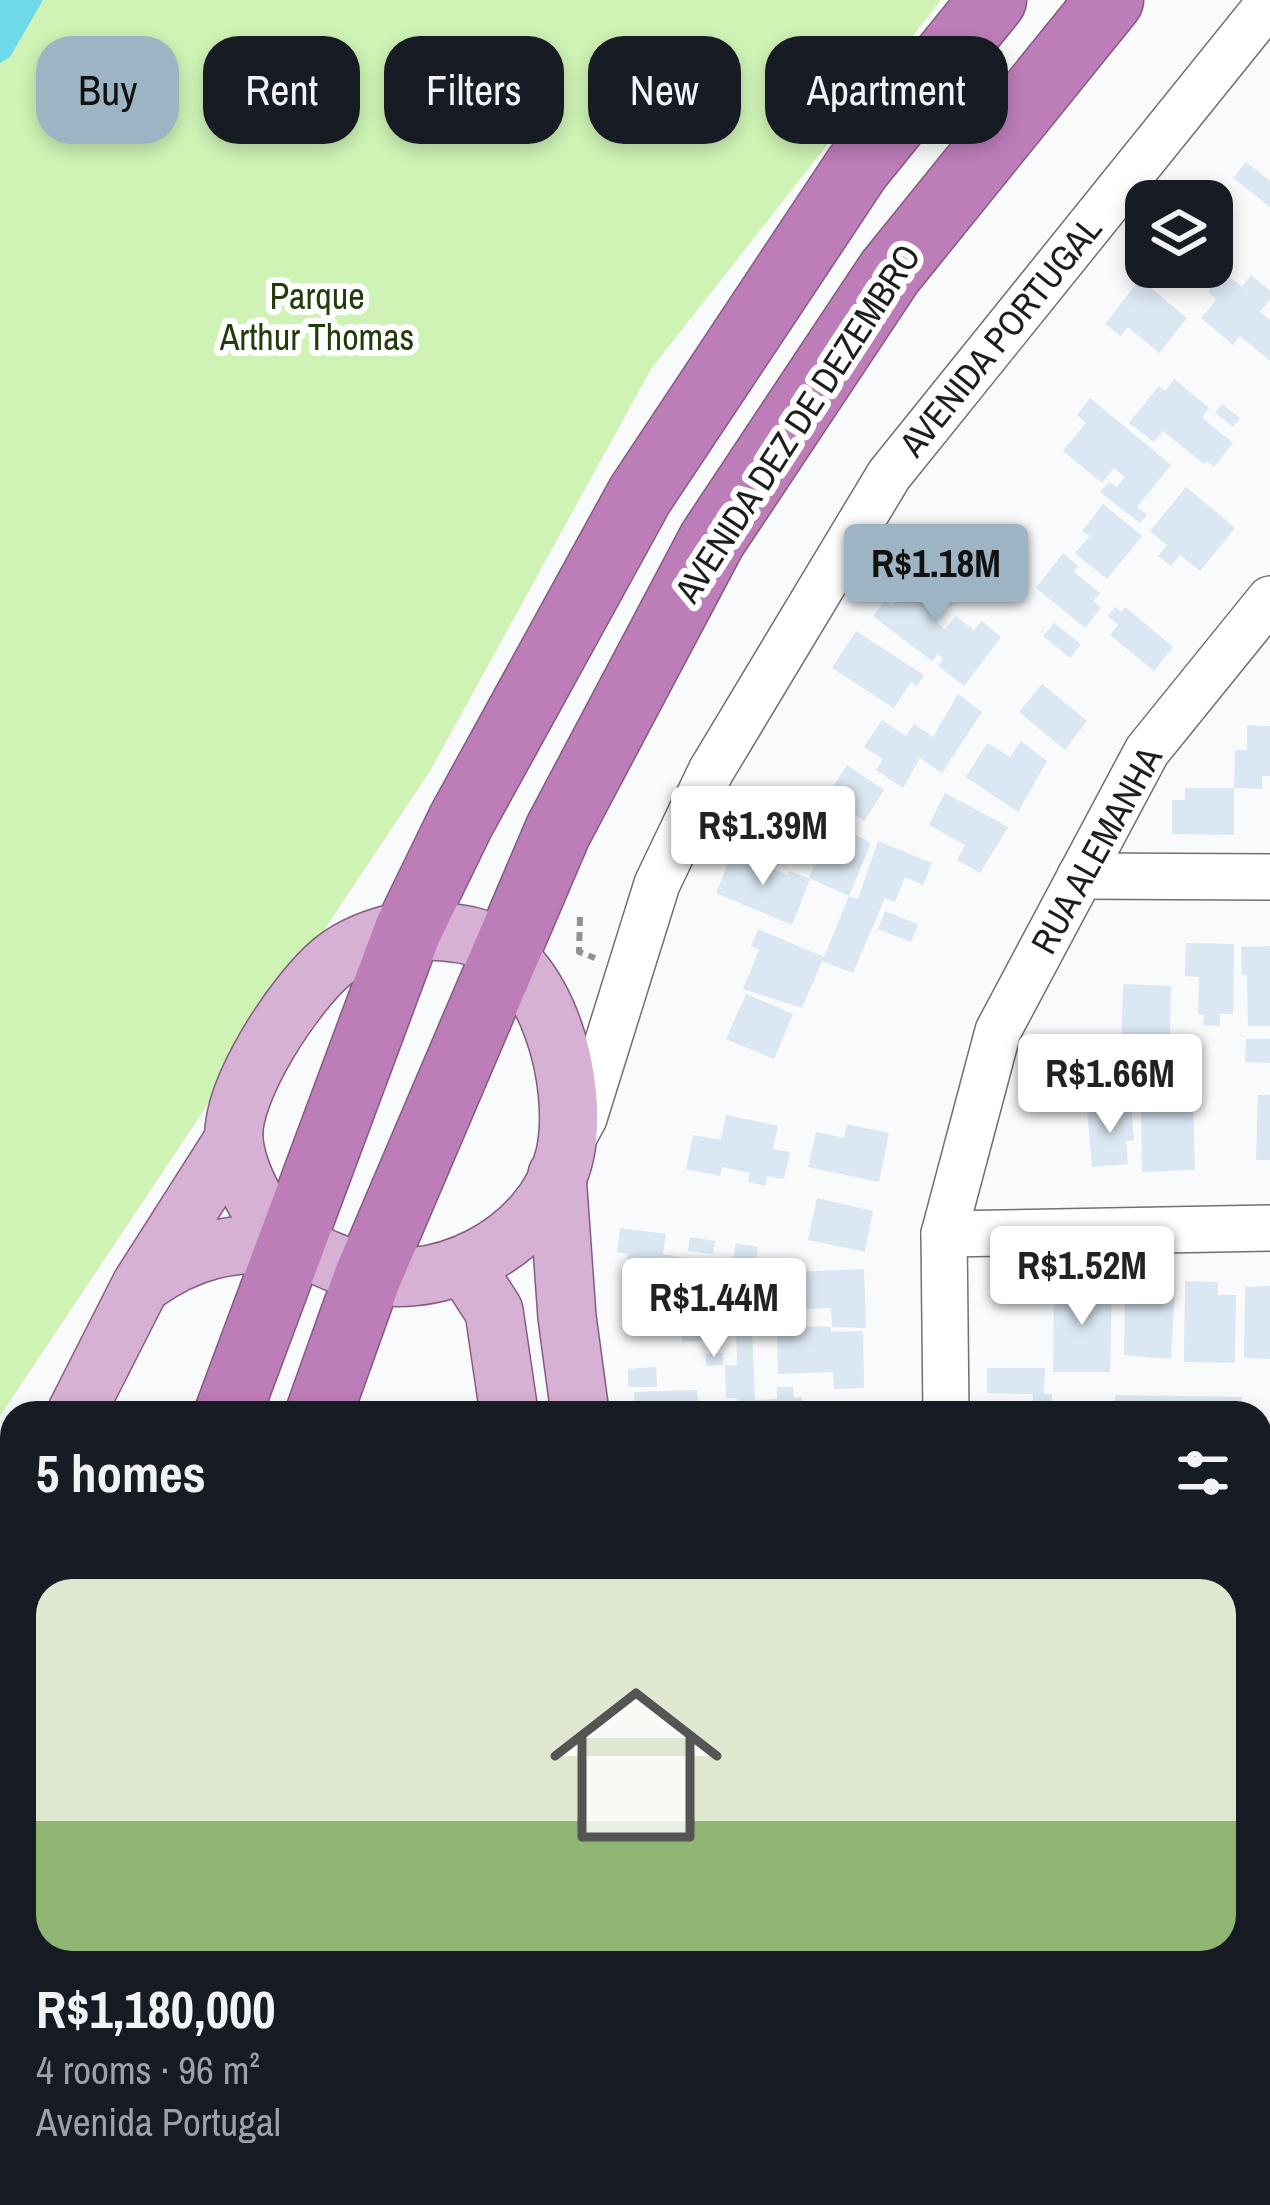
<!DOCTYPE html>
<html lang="en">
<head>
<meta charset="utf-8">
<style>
  body { margin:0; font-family:"Archivo Narrow",sans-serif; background:#242831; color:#f1f3f6; height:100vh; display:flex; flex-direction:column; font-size:45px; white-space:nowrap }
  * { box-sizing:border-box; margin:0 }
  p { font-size:39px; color:#9ea1a6 }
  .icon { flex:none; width:66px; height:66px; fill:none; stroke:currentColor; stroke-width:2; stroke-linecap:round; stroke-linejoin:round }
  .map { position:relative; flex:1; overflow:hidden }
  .details { position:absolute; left:0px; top:1401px; width:1272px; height:804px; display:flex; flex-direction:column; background:#171b24; border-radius:36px 36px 0 0; box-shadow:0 6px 18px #0003 }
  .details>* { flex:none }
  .guide { position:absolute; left:36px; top:36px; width:1200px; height:108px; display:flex; gap:24px }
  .controls { position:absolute; left:1125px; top:180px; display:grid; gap:24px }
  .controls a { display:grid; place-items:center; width:108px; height:108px; border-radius:24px; background:#171b24; box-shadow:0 6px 18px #0003; font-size:60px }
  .price { position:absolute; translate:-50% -102px; padding:0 27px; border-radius:12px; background:#fff; color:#222; font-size:39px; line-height:78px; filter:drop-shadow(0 3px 6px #0008) }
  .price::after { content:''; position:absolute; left:50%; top:72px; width:36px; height:27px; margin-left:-18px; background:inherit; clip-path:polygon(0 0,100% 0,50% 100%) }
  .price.selected { background:#9cb4c3; color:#111 }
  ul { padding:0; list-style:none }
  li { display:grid; align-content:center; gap:24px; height:636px; padding:0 36px }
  li span { display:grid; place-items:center; height:372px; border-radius:36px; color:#555 }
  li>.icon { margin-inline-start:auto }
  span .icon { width:216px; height:216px; fill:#fffc; stroke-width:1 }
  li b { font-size:51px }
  h2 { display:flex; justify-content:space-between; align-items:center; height:144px; padding:0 36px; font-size:51px }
  .chip { padding:0 42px; border-radius:36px; background:#171b24; box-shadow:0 6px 18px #0003; font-size:42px; line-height:108px }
  .chip.selected { background:#9cb4c3; color:#111 }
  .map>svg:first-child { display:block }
  .green { fill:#cef3b5 }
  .water { fill:#6edae9 }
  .building { fill:#dbe7f2 }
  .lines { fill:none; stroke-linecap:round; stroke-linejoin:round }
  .minor-casing { stroke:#6f7172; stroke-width:48 }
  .major-casing { stroke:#855b82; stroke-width:60 }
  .highway-casing { stroke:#855b82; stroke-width:69 }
  .path { stroke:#909292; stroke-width:6; stroke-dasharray:9 6; stroke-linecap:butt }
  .minor { stroke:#fff; stroke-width:45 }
  .major { stroke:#d7b1d4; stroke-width:57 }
  .highway { stroke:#bd7db8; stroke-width:66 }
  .labels { text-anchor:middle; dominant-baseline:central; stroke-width:12; stroke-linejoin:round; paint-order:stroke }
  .park-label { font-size:36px; fill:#223c0c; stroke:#fff }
  .street-label { font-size:36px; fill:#1c1d1d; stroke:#fff }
</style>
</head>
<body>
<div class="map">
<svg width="1270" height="2205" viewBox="0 0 1270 2205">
  <rect width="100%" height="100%" fill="#f8fafb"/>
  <!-- green -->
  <polygon class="green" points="0,0 941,0 651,369 430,771 0,1416"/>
  <!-- water -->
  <polygon class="water" points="0,0 43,0 10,57 0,63"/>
  <!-- building -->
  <g class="building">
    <polygon points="1246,162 1270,181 1270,207 1233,178"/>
    <polygon points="1224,272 1242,287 1251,275 1270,291 1270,299 1260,312 1270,320 1270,361 1240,336 1233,345 1201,318 1217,299 1208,292"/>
    <polygon points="1140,279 1187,318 1159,353 1128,327 1121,336 1105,324"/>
    <polygon points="1174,379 1209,408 1202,418 1233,443 1214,467 1206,461 1204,464 1163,431 1154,442 1129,423 1159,386 1165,391"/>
    <polygon points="1090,398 1171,465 1137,507 1147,515 1140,523 1100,492 1109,482 1117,487 1125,477 1114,468 1102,483 1063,451 1086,423 1077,415"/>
    <polygon points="1222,404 1240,418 1233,427 1215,413"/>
    <polygon points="1186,487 1235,528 1200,571 1180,555 1171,566 1158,556 1167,545 1150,531"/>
    <polygon points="1103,504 1142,536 1107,579 1075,553 1090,536 1082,531"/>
    <polygon points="1063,553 1078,566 1074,572 1100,593 1093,601 1101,608 1085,628 1036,588"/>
    <polygon points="910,563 952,596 933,619 945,629 956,616 974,630 982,621 1001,637 964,686 938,666 943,659 938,654 932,661 873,616 885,601 892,606 903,593 893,584"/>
    <polygon points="1115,607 1121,612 1125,607 1173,647 1154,671 1110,635 1118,625 1108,616"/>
    <polygon points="1054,623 1081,644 1070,658 1043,636"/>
    <polygon points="856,631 924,675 917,686 911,682 894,708 832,668"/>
    <polygon points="1042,684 1087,721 1065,750 1019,712"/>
    <polygon points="958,694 982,712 942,773 920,758 903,788 876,770 883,759 864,747 882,720 906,736 914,724 933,737"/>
    <polygon points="1247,725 1270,726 1270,776 1262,776 1262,789 1234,788 1235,750 1247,750"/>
    <polygon points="1021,741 1047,761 1018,812 966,777 987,743 1010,757"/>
    <polygon points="847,765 884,790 864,821 827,796"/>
    <polygon points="1185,788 1234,788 1234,835 1172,834 1172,800 1185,800"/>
    <polygon points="945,793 1008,827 980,873 957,860 965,845 929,825"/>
    <polygon points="832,822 871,843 849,896 809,878"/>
    <polygon points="878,841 932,863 923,885 905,877 895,902 885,898 853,973 822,961 802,1008 743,989 759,950 751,946 758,929 824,957 849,896 858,899"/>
    <polygon points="733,852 788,875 789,871 810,879 792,925 716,893"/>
    <polygon points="885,911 918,924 911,942 878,929"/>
    <polygon points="1186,943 1234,944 1233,1014 1220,1014 1220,1026 1203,1025 1204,1015 1198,1014 1199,977 1185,976"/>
    <polygon points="1270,946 1270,1026 1248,1026 1247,975 1242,975 1241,947"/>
    <polygon points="1123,984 1171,986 1170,1039 1159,1038 1159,1050 1170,1050 1170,1061 1121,1059"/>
    <polygon points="746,994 793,1014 774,1059 726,1039"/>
    <polygon points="1246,1039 1270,1039 1270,1063 1245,1062"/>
    <polygon points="1170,1061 1192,1061 1195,1170 1142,1172 1141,1103 1169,1102 1168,1088 1160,1089 1160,1069 1170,1069"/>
    <polygon points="1258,1095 1270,1095 1270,1160 1256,1160"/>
    <polygon points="1131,1107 1134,1140 1126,1141 1128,1164 1092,1167 1087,1111"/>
    <polygon points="726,1115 778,1126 773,1149 790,1152 784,1179 767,1176 766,1186 748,1182 750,1173 722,1167 720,1176 686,1169 693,1135 721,1140"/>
    <polygon points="847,1124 889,1133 879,1182 808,1167 816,1132 844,1138"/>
    <polygon points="817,1198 873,1211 865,1252 808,1240"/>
    <polygon points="620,1228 666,1234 663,1254 682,1257 681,1265 689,1267 687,1275 698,1276 696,1287 680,1285 678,1296 624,1289 628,1254 617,1252"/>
    <polygon points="690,1237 715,1241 713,1254 688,1251"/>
    <polygon points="736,1243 758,1247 751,1304 755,1400 777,1399 777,1387 793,1387 794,1398 802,1397 803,1411 738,1413 737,1398 726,1398 725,1365 737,1365 736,1324 707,1325 708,1341 682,1342 680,1303 725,1305"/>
    <polygon points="864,1269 866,1328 832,1327 831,1308 784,1310 783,1291 795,1291 794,1272"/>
    <polygon points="1185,1281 1218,1282 1218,1295 1236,1295 1235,1363 1184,1362"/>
    <polygon points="1054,1282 1096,1282 1095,1287 1112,1287 1110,1372 1053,1372"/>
    <polygon points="1125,1283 1175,1284 1171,1359 1124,1355"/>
    <polygon points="1270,1286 1270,1359 1244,1358 1245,1287"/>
    <polygon points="777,1325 831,1327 831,1332 863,1331 864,1388 834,1389 833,1372 778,1374"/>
    <polygon points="723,1353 723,1365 706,1366 706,1354"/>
    <polygon points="656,1367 657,1387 628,1387 628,1369"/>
    <polygon points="987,1368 1045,1368 1044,1394 1052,1394 1052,1413 1032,1413 1033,1394 987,1393"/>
    <polygon points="697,1390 698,1401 716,1401 717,1413 635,1413 634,1392"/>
    <polygon points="1115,1395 1242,1397 1241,1413 1115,1413"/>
    <polygon points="1260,1441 1270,1442 1270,1503 1260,1503"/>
    <polygon points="1270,1640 1270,1681 1260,1682 1260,1641"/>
    <polygon points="1270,1939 1270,1994 1260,1996 1260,1941"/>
    <polygon points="1260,2164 1270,2188 1270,2205 1224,2205 1221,2195 1260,2193"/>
    <polygon points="808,2193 895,2193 896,2197 847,2205 810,2205"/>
    <polygon points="967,2193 983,2193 985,2205 969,2205"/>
    <polygon points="1089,2193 1154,2193 1155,2202 1166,2200 1167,2205 1092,2205"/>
  </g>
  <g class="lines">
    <!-- minor casing -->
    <g class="minor-casing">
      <g id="minor">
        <polyline points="1080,876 1270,877"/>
        <polyline points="572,1140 584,1118 657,884 711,771 889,475 1270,2"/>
        <polyline points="944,1234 1270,1228"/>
        <polyline points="946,1413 944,1234 998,1031 1147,751 1270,599"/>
        <polyline points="1260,1580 1270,1580"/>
        <polyline points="1049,2193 1051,2205"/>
      </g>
    </g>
    <!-- major casing -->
    <g class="major-casing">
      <g id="major">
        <path d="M408,930C428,931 451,931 471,936C548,958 580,1085 565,1154C546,1243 430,1301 348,1268C316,1254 286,1246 265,1216C250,1195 237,1167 234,1141C229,1092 295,992 333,961C354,944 381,935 408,930Z"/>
        <polyline points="557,1175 567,1317 580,1413"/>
        <polyline points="465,1266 494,1311 509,1413"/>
        <path d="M144,1283C193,1248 230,1243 289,1243"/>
        <polyline points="76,1413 141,1285 234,1139"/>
        <polyline points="0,1539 12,1520"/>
        <polyline points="606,2193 609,2205"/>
        <polyline points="660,2193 661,2205"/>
      </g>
    </g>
    <!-- highway casing -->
    <g class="highway-casing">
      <g id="highway">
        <polyline points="228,1413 408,930 461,821 640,495 857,168 993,0"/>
        <polyline points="319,1413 368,1276 558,831 712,540 890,272 1110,0"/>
        <polyline points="0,2062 12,2030"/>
        <polyline points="37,2205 41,2193"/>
      </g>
    </g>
    <!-- path -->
    <polyline class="path" points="580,917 579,952 595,958"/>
    <!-- minor -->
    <use href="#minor" class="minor"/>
    <!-- major -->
    <use href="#major" class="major"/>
    <!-- highway -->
    <use href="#highway" class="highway"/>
  </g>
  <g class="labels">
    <!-- park labels -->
    <g class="park-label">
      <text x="317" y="296">Parque<tspan x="317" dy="41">Arthur Thomas</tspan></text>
    </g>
    <!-- street labels -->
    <g class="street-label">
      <text transform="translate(1000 336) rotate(-51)">AVENIDA PORTUGAL</text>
      <text transform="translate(797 423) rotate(-57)">AVENIDA DEZ DE DEZEMBRO</text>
      <text transform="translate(1096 850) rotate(-61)">RUA ALEMANHA</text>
    </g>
  </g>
</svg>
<div class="controls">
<a><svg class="icon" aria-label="layers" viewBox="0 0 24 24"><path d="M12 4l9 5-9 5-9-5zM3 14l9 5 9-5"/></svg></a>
</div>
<b class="price selected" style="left:936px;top:626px">R$1.18M</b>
<b class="price" style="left:763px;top:888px">R$1.39M</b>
<b class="price" style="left:1110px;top:1136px">R$1.66M</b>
<b class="price" style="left:1082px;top:1328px">R$1.52M</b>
<b class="price" style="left:714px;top:1360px">R$1.44M</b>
<div class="guide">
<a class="chip selected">Buy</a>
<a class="chip">Rent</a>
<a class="chip">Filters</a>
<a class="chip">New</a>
<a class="chip">Apartment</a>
</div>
<section class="details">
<h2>5 homes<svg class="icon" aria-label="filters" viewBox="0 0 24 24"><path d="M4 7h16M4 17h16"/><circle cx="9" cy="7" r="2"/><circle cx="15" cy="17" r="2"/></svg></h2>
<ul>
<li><span style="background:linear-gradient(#dfe7d0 65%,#8fb573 0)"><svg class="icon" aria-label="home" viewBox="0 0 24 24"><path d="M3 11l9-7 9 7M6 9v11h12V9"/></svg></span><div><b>R$1,180,000</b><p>4 rooms · 96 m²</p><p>Avenida Portugal</p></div></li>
</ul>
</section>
</div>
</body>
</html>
